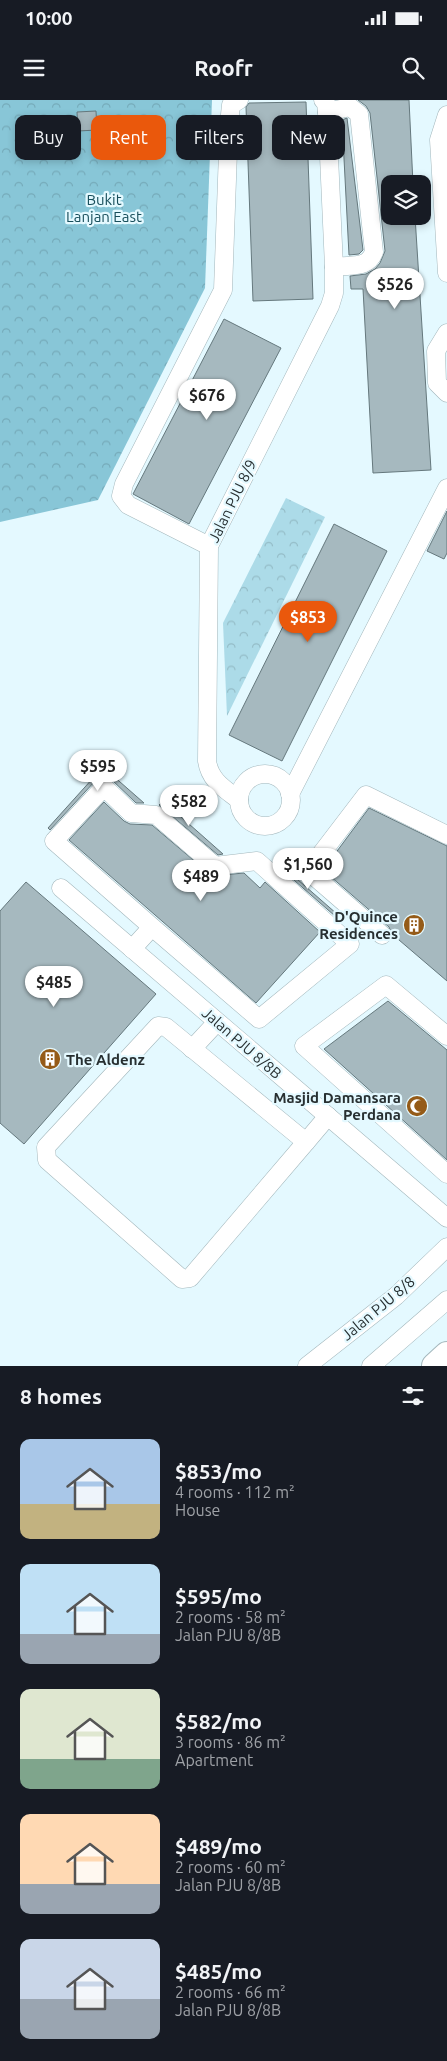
<!DOCTYPE html>
<html lang="en">
<head>
<meta charset="utf-8">
<style>
  body { margin:0; font-family:Ubuntu,sans-serif; background:#242831; color:#f1f3f6; height:100vh; display:flex; flex-direction:column; font-size:19px; white-space:nowrap }
  * { box-sizing:border-box; margin:0 }
  p { font-size:16px; color:#9ea1a6 }
  .icon { flex:none; width:28px; height:28px; fill:none; stroke:currentColor; stroke-width:2; stroke-linecap:round; stroke-linejoin:round }
  .map { position:relative; height:1266px; overflow:hidden }
  .drawer { display:flex; flex-direction:column; background:#171b24; flex:1 }
  .drawer>* { flex:none }
  .guide { position:absolute; left:15px; top:15px; width:418px; height:45px; display:flex; gap:10px }
  .fabs { position:absolute; left:381px; top:75px; display:grid; gap:10px }
  .fabs a { display:grid; place-items:center; width:50px; height:50px; border-radius:10px; background:#171b24; box-shadow:0 2px 8px #0003; font-size:25px }
  .price { position:absolute; translate:-50% -42px; padding:0 11px; border-radius:18px; background:#fff; color:#222; font-size:16px; line-height:32px; filter:drop-shadow(0 1px 2px #0008) }
  .price::after { content:''; position:absolute; left:50%; top:30px; width:15px; height:11px; margin-left:-8px; background:inherit; clip-path:polygon(0 0,100% 0,50% 100%) }
  .price.selected { background:#ea580c; color:#fff }
  ul { padding:0; list-style:none }
  li { display:flex; align-items:center; gap:15px; height:125px; padding:0 20px }
  li span { display:grid; place-items:center; flex:none; width:140px; height:100px; border-radius:10px; color:#555 }
  li>.icon { margin-inline-start:auto }
  span .icon { width:60px; height:60px; fill:#fffc; stroke-width:1 }
  li b { font-size:21px }
  h2 { display:flex; justify-content:space-between; align-items:center; height:60px; padding:0 20px; font-size:21px }
  .tag { padding:0 18px; border-radius:10px; background:#171b24; box-shadow:0 2px 8px #0003; font-size:18px; line-height:45px }
  .tag.selected { background:#ea580c; color:#fff }
  .status { display:flex; justify-content:space-between; align-items:center; height:35px; padding:0 25px; background:#171b24; direction:ltr }
  .status svg { height:14px; fill:currentColor }
  header { display:flex; justify-content:space-between; align-items:center; height:65px; padding:0 20px; background:#171b24; font-size:22px; font-weight:600 }
  .map>svg:first-child { display:block }
  .forest { fill:url(#forest-crowns) }
  .park { fill:url(#park-crowns) }
  .building { fill:#a6b9bf; stroke:#65787d }
  .lines { fill:none; stroke-linecap:round; stroke-linejoin:round }
  .minor-casing { stroke:#a3b7bc; stroke-width:19 }
  .highway-casing { stroke:#a3b7bc; stroke-width:28 }
  .minor { stroke:#fff; stroke-width:18 }
  .highway { stroke:#fff; stroke-width:26 }
  .labels { text-anchor:middle; dominant-baseline:central; stroke-width:4.5; stroke-linejoin:round; paint-order:stroke }
  .park-label { font-size:15px; fill:#184e5b; stroke:#e4f9ff }
  .street-label { font-size:15px; fill:#272f31; stroke:#e4f9ff }
  .poi-label { font-size:15px; font-weight:bold; fill:#272f31; stroke:#e4f9ff; text-anchor:end }
</style>
</head>
<body>
<div class="status"><b>10:00</b><svg viewBox="0 0 49 12"><path d="M0 12V9h3v3zM5 12V6h3v6zM10 12V3h3v9zM15 12V0h3v12zM26 1h20v11H26zM47 4h2v5h-2z"/></svg></div>
<header><svg class="icon" aria-label="menu" viewBox="0 0 24 24"><path d="M4 6h16M4 12h16M4 18h16"/></svg>Roofr<svg class="icon" aria-label="search" viewBox="0 0 24 24"><circle cx="10" cy="10" r="6"/><path d="M15 15l6 6"/></svg></header>
<div class="map">
<svg width="447" height="1266" viewBox="0 0 447 1266">
  <defs>
    <pattern id="forest-crowns" width="20" height="18" patternUnits="userSpaceOnUse" patternTransform="scale(1.25)"><rect width="20" height="18" fill="#88c6d7"/><path d="M2 6a3 3 0 1 1 6 0M12 15a3 3 0 1 1 6 0" fill="none" stroke="#75aab9"/></pattern>
    <pattern id="park-crowns" width="20" height="18" patternUnits="userSpaceOnUse" patternTransform="scale(1.25)"><rect width="20" height="18" fill="#acdbe8"/><path d="M2 6a3 3 0 1 1 6 0M12 15a3 3 0 1 1 6 0" fill="none" stroke="#94bcc7"/></pattern>
  </defs>
  <rect width="100%" height="100%" fill="#e4f9ff"/>
  <!-- forest -->
  <polygon class="forest" points="0,0 212,0 205,188 98,400 0,422"/>
  <!-- park -->
  <polygon class="park" points="286,398 325,417 227,616 223,523"/>
  <!-- building -->
  <g class="building">
    <polygon points="358,0 409,0 413,84 390,84 390,116 415,116 431,370 373,373 363,189 351,189 350,176 366,174 375,169 380,163 385,151 370,13 366,6"/>
    <polygon points="306,2 313,199 253,201 246,7 249,3"/>
    <polygon points="96,11 97,30 78,31 77,12"/>
    <polygon points="347,18 363,150 359,154 349,155 342,20"/>
    <polygon points="224,219 281,248 189,424 133,394"/>
    <polygon points="447,411 447,453 444,459 427,451"/>
    <polygon points="334,424 387,451 282,661 229,635"/>
    <polygon points="103,667 144,703 136,703 111,679 101,677 96,680 50,730 48,728"/>
    <polygon points="163,701 223,754 218,755 159,705"/>
    <polygon points="104,702 124,721 130,724 152,725 212,776 244,773 260,788 265,782 320,832 256,903 69,740"/>
    <polygon points="369,708 447,746 447,881 392,834 389,827 323,770"/>
    <polygon points="281,765 337,814 335,816 279,767"/>
    <polygon points="26,782 156,894 24,1044 0,1023 0,811"/>
    <polygon points="388,901 447,950 447,1060 324,949"/>
  </g>
  <g class="lines">
    <!-- minor casing -->
    <g class="minor-casing">
      <g id="minor">
        <path d="M327,12L350,7L359,14L374,152C367,170 351,164 334,167"/>
        <polyline points="447,15 439,40 447,173"/>
        <polyline points="447,233 436,251 437,283 447,293"/>
        <polyline points="209,446 128,405 121,396 124,384 223,190 229,24 231,5 239,0"/>
        <circle cx="265" cy="700" r="26"/>
        <polyline points="290,694 447,388"/>
        <path d="M239,700C225,689 210,681 207,661L209,446L330,206L334,193V167L327,12L326,3L323,0"/>
        <polyline points="61,788 447,1118"/>
        <polyline points="382,835 308,771 366,695 447,735"/>
        <polyline points="132,849 152,827 54,741 104,687 131,713 156,715 215,766 257,761 350,844 259,919 152,827"/>
        <polygon points="158,926 166,927 306,1042 190,1178 182,1179 47,1060 46,1047"/>
        <polyline points="447,936 386,885 304,946 447,1074"/>
        <polyline points="192,949 217,922"/>
        <polyline points="306,1042 328,1016"/>
        <polyline points="307,1266 396,1196 447,1147"/>
        <polyline points="371,1266 447,1200"/>
      </g>
    </g>
    <!-- highway casing -->
    <g class="highway-casing">
      <polyline id="highway" points="435,1266 447,1255"/>
    </g>
    <!-- minor -->
    <use href="#minor" class="minor"/>
    <!-- highway -->
    <use href="#highway" class="highway"/>
  </g>
  <!-- icons -->
  <defs>
    <g id="building-disc" transform="scale(1.125)"><circle r="9.5" fill="#955b18" stroke="#e4f9ff"/><path d="M-4-6H4V6H1V3H-1V6H-4ZM-2.5-4.3h1.7v1.8h-1.7ZM.8-4.3h1.7v1.8H.8ZM-2.5-1h1.7V.8h-1.7ZM.8-1h1.7V.8H.8Z" fill="#fff"/></g>
    <g id="mosque-disc" transform="scale(1.125)"><circle r="9.5" fill="#955b18" stroke="#e4f9ff"/><path d="M3.5-4.9A6 6 0 1 0 3.5 4.9A5 5 0 1 1 3.5-4.9Z" fill="#fff"/></g>
  </defs>
  <g fill-rule="evenodd">
    <use href="#building-disc" x="414" y="825"/>
    <use href="#building-disc" x="50" y="959"/>
    <use href="#mosque-disc" x="417" y="1006"/>
  </g>
  <g class="labels">
    <!-- park labels -->
    <g class="park-label">
      <text x="104" y="99">Bukit<tspan x="104" dy="17">Lanjan East</tspan></text>
    </g>
    <!-- street labels -->
    <g class="street-label">
      <text transform="translate(232 401) rotate(-64)">Jalan PJU 8/9</text>
      <text transform="translate(242 943) rotate(41)">Jalan PJU 8/8B</text>
      <text transform="translate(378 1208) rotate(-40)">Jalan PJU 8/8</text>
    </g>
    <!-- poi labels -->
    <g class="poi-label">
      <text x="398" y="816">D'Quince<tspan x="398" dy="17">Residences</tspan></text>
      <text x="66" y="959" text-anchor="start">The Aldenz</text>
      <text x="401" y="997">Masjid Damansara<tspan x="401" dy="17">Perdana</tspan></text>
    </g>
  </g>
</svg>
<div class="fabs">
<a><svg class="icon" aria-label="layers" viewBox="0 0 24 24"><path d="M12 4l9 5-9 5-9-5zM3 14l9 5 9-5"/></svg></a>
</div>
<b class="price" style="left:395px;top:210px">$526</b>
<b class="price" style="left:207px;top:321px">$676</b>
<b class="price selected" style="left:308px;top:543px">$853</b>
<b class="price" style="left:98px;top:692px">$595</b>
<b class="price" style="left:189px;top:727px">$582</b>
<b class="price" style="left:308px;top:790px">$1,560</b>
<b class="price" style="left:201px;top:802px">$489</b>
<b class="price" style="left:54px;top:908px">$485</b>
<div class="guide">
<a class="tag">Buy</a>
<a class="tag selected">Rent</a>
<a class="tag">Filters</a>
<a class="tag">New</a>
</div>
</div>
<section class="drawer">
<h2>8 homes<svg class="icon" aria-label="filters" viewBox="0 0 24 24"><path d="M4 7h16M4 17h16"/><circle cx="9" cy="7" r="2"/><circle cx="15" cy="17" r="2"/></svg></h2>
<ul>
<li><span style="background:linear-gradient(#a9c7e8 65%,#c2b280 0)"><svg class="icon" aria-label="home" viewBox="0 0 24 24"><path d="M3 11l9-7 9 7M6 9v11h12V9"/></svg></span><div><b>$853/mo</b><p>4 rooms · 112 m²</p><p>House</p></div></li>
<li><span style="background:linear-gradient(#bfe0f5 70%,#9aa5b1 0)"><svg class="icon" aria-label="home" viewBox="0 0 24 24"><path d="M3 11l9-7 9 7M6 9v11h12V9"/></svg></span><div><b>$595/mo</b><p>2 rooms · 58 m²</p><p>Jalan PJU 8/8B</p></div></li>
<li><span style="background:linear-gradient(#dfe7d0 70%,#7fa58c 0)"><svg class="icon" aria-label="home" viewBox="0 0 24 24"><path d="M3 11l9-7 9 7M6 9v11h12V9"/></svg></span><div><b>$582/mo</b><p>3 rooms · 86 m²</p><p>Apartment</p></div></li>
<li><span style="background:linear-gradient(#ffd9b3 70%,#9aa5b1 0)"><svg class="icon" aria-label="home" viewBox="0 0 24 24"><path d="M3 11l9-7 9 7M6 9v11h12V9"/></svg></span><div><b>$489/mo</b><p>2 rooms · 60 m²</p><p>Jalan PJU 8/8B</p></div></li>
<li><span style="background:linear-gradient(#c9d6e8 60%,#9aa5b1 0)"><svg class="icon" aria-label="home" viewBox="0 0 24 24"><path d="M3 11l9-7 9 7M6 9v11h12V9"/></svg></span><div><b>$485/mo</b><p>2 rooms · 66 m²</p><p>Jalan PJU 8/8B</p></div></li>
</ul>
</section>
</body>
</html>
